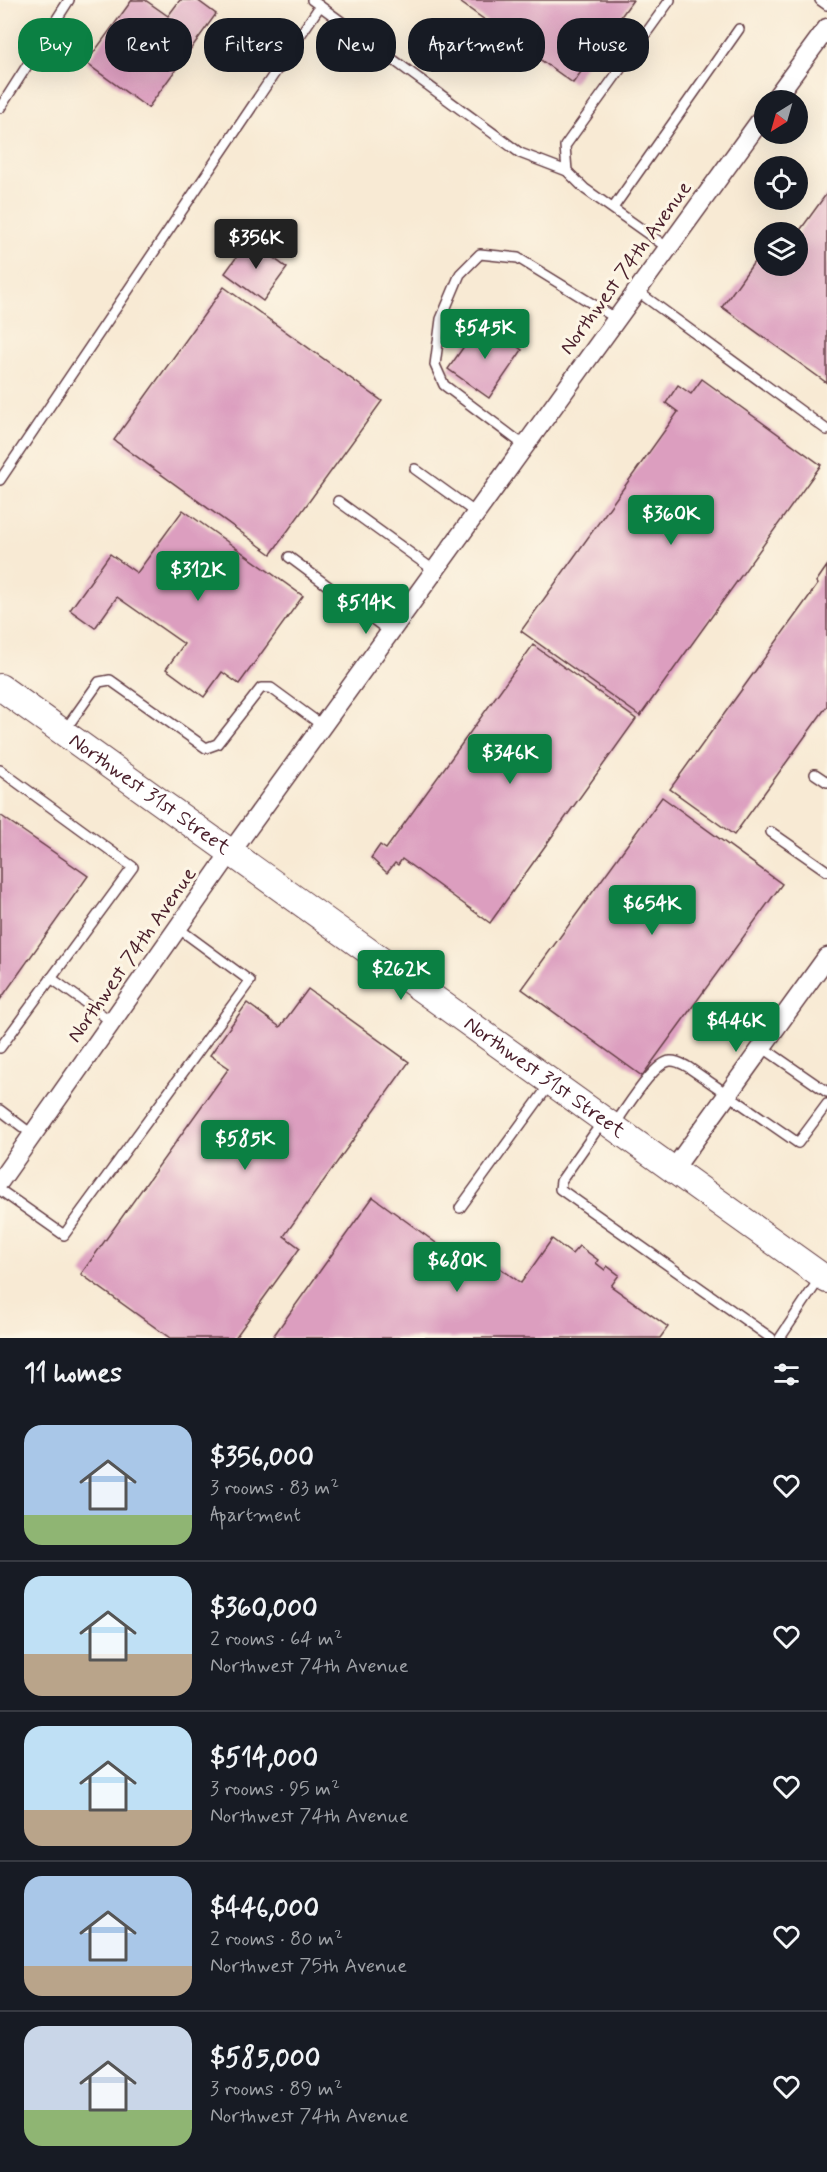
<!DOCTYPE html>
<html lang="en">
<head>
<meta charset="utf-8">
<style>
  body { margin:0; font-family:Mynerve,sans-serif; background:#20242c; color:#f1f3f6; height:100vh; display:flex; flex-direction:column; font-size:22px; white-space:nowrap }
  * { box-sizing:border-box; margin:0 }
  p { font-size:20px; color:#9ea1a6 }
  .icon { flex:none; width:33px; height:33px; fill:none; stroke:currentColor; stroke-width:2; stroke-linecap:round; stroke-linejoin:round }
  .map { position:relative; height:1338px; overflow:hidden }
  .side { display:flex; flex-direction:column; background:#171b24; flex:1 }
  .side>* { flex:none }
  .top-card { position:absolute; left:18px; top:18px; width:792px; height:54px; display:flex; gap:12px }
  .needle { width:39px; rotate:217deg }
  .fabs { position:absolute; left:754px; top:90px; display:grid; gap:12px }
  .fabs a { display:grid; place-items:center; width:54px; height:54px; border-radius:50%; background:#171b24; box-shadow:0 6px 24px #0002; font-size:30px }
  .price { position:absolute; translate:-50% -51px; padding:0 14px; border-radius:6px; background:#0b8043; color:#fff; font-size:20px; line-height:39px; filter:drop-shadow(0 2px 3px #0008) }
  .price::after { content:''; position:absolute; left:50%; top:36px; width:18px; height:14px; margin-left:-9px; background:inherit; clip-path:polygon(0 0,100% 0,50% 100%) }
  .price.selected { background:#222; color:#fff }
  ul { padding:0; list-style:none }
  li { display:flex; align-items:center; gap:18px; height:150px; padding:0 24px }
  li+li { border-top:2px solid #363941 }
  li span { display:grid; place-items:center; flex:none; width:168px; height:120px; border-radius:18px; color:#555 }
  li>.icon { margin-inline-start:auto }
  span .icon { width:72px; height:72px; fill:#fffc; stroke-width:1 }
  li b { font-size:26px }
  h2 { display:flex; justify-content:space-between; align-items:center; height:72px; padding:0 24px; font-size:26px }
  .pill { padding:0 21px; border-radius:24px; background:#171b24; box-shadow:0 6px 24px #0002; font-size:21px; line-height:54px }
  .pill.selected { background:#0b8043; color:#fff }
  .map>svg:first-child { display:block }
  .building { fill:#dc9ebf }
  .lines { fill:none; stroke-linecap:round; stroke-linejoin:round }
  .lane-casing { stroke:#643d44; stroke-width:12 }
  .street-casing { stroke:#643d44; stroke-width:21 }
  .secondary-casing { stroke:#643d44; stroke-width:28 }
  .lane { stroke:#fff; stroke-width:9 }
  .street { stroke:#fff; stroke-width:18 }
  .secondary { stroke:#fff; stroke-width:26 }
  .labels { text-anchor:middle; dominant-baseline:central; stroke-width:6; stroke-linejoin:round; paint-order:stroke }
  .street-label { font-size:21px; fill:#4a1f2b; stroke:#fcf5e5 }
</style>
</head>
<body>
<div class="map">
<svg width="827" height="1338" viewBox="0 0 827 1338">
  <rect width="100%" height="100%" fill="#fcf5e5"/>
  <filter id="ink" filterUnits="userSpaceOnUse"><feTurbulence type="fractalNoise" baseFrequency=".0167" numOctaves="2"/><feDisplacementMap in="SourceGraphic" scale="12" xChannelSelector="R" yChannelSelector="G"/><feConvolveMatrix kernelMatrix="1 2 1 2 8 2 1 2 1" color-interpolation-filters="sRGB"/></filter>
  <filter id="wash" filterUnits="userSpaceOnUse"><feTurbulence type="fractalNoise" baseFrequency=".008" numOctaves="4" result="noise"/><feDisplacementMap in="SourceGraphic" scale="24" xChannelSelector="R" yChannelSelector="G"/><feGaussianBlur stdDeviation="1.35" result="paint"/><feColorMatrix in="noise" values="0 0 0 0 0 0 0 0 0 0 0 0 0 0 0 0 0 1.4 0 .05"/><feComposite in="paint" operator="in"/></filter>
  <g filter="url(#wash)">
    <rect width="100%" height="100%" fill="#f8ead4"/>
    <g id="blocks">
      <!-- building -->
      <g class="building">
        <polygon points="132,0 145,0 168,16 180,0 197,0 216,14 148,108 86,63"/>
        <polygon points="457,0 633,0 573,83"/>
        <polygon points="827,193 827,383 722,307 762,251 765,254 765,266 798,266 798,233"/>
        <polygon points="249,240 287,268 263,301 225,273"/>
        <polygon points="224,287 382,401 271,554 114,440"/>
        <polygon points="481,322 522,350 489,398 448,369"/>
        <polygon points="702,379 821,465 640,716 521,631 678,412 666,403 678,385 691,394"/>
        <polygon points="183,510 303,596 239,684 222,672 204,697 166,669 184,644 117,597 95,628 70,610 110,554 137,573"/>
        <polygon points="827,566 827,706 734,835 670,789 818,584 816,582"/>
        <polygon points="533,645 636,719 490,923 402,859 398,865 395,863 387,873 371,858 380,845 386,849"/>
        <polygon points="662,797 782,884 642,1076 522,989"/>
        <polygon points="0,815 88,876 0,1000"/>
        <polygon points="308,989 409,1062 284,1236 300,1248 235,1338 170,1338 81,1274 229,1068 210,1055 247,1003 280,1027"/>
        <polygon points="373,1197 480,1275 490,1261 521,1283 552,1239 572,1254 579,1246 598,1260 596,1263 605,1270 607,1266 619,1275 611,1286 668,1327 660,1338 272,1338"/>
      </g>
    </g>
  </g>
  <g filter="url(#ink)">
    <use href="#blocks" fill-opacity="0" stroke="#643d44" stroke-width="1.5"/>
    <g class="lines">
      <!-- lane casing -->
      <g class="lane-casing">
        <g id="lane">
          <polyline points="312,0 520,153 567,171"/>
          <polyline points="820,0 827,5"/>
          <polyline points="0,108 69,0"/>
          <polyline points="613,208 739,29"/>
          <polyline points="668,248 585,189 567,171 565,146 670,0"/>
          <polyline points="637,291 827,430"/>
          <polyline points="525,446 444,385 435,365 441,319 460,274 480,254 518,258 617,319"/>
          <polyline points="415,469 476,513"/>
          <polyline points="0,480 320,6"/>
          <polyline points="338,501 435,571"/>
          <polyline points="289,557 390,632"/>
          <polyline points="65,730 99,682 110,680 206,748 217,744 261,688 271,688 323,726"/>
          <polyline points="0,770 133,867 0,1048"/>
          <polyline points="815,774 827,782"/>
          <polyline points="771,832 827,871"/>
          <polyline points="51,978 112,1022"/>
          <polyline points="762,1047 827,1092"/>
          <polyline points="0,1110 33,1135"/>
          <polyline points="603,1121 561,1181 560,1189 771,1338"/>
          <path d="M614,1125C625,1111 653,1063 670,1061C677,1060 682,1064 688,1067L798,1143L827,1104"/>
          <polyline points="0,1190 64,1235 250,981 178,928"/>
          <polyline points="460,1208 550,1084"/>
          <polyline points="780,1338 820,1278"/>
        </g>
      </g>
      <!-- street casing -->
      <g class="street-casing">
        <g id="street">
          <polyline points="774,100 827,28"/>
          <polyline points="673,1170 827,957"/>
          <polyline points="0,1181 231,852 765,114"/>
        </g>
      </g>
      <!-- secondary casing -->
      <g class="secondary-casing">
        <g id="secondary">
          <path id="s1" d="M0,687L827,1280"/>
        </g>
      </g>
      <!-- lane -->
      <use href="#lane" class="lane"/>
      <!-- street -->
      <use href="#street" class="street"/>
      <!-- secondary -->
      <use href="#secondary" class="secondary"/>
    </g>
  </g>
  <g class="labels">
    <!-- street labels -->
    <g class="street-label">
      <text transform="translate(626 268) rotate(-54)">Northwest 74th Avenue</text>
      <text stroke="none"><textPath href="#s1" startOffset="184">Northwest 31st Street</textPath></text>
      <text transform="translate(132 955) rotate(-55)">Northwest 74th Avenue</text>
      <text stroke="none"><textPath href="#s1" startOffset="670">Northwest 31st Street</textPath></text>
    </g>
  </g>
</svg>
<div class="fabs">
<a><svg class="needle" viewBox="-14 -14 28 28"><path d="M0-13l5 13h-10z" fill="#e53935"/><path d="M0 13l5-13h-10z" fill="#9ea1a6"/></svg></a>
<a><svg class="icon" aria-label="locate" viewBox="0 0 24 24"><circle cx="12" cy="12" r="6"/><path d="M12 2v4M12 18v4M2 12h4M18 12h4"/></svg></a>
<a><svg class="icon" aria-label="layers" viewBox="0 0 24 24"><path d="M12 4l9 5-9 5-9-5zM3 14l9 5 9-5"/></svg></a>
</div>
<b class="price selected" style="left:256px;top:270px">$356K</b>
<b class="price" style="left:485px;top:360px">$545K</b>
<b class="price" style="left:671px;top:546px">$360K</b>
<b class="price" style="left:198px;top:602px">$312K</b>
<b class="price" style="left:366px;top:635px">$514K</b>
<b class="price" style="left:510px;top:785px">$346K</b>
<b class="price" style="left:652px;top:936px">$654K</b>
<b class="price" style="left:401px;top:1001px">$262K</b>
<b class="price" style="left:736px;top:1053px">$446K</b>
<b class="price" style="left:245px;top:1171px">$585K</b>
<b class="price" style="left:457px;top:1293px">$680K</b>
<div class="top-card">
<a class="pill selected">Buy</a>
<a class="pill">Rent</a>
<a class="pill">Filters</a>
<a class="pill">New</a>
<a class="pill">Apartment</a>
<a class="pill">House</a>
</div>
</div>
<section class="side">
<h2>11 homes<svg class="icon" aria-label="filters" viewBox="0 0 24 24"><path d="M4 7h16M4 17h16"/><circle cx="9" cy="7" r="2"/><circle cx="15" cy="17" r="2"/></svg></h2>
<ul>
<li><span style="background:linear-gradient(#a9c7e8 75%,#8fb573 0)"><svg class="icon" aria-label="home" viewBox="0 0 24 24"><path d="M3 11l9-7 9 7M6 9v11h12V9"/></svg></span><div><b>$356,000</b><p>3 rooms · 83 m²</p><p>Apartment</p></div><svg class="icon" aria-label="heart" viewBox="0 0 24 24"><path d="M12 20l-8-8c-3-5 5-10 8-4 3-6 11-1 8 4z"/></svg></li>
<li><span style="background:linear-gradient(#bfe0f5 65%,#b9a48a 0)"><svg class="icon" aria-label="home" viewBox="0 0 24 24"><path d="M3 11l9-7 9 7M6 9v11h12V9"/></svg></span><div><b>$360,000</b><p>2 rooms · 64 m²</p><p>Northwest 74th Avenue</p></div><svg class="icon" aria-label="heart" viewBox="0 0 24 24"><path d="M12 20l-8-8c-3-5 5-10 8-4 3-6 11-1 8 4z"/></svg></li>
<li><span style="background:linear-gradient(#bfe0f5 70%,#b9a48a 0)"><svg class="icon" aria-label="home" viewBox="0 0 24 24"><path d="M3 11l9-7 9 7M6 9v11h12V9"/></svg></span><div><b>$514,000</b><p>3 rooms · 95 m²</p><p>Northwest 74th Avenue</p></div><svg class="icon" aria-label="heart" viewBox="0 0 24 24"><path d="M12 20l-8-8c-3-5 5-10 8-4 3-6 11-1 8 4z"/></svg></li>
<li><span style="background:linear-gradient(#a9c7e8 75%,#b9a48a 0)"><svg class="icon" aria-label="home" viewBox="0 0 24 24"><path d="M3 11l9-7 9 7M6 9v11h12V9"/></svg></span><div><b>$446,000</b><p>2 rooms · 80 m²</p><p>Northwest 75th Avenue</p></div><svg class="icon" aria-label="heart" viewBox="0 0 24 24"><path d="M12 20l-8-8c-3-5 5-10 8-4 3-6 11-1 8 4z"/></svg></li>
<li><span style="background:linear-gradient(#c9d6e8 70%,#8fb573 0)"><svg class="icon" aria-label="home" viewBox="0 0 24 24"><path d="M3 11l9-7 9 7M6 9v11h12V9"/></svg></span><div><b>$585,000</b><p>3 rooms · 89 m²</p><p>Northwest 74th Avenue</p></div><svg class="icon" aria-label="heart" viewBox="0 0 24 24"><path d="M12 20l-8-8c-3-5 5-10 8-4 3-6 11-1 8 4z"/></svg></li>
</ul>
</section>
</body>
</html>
